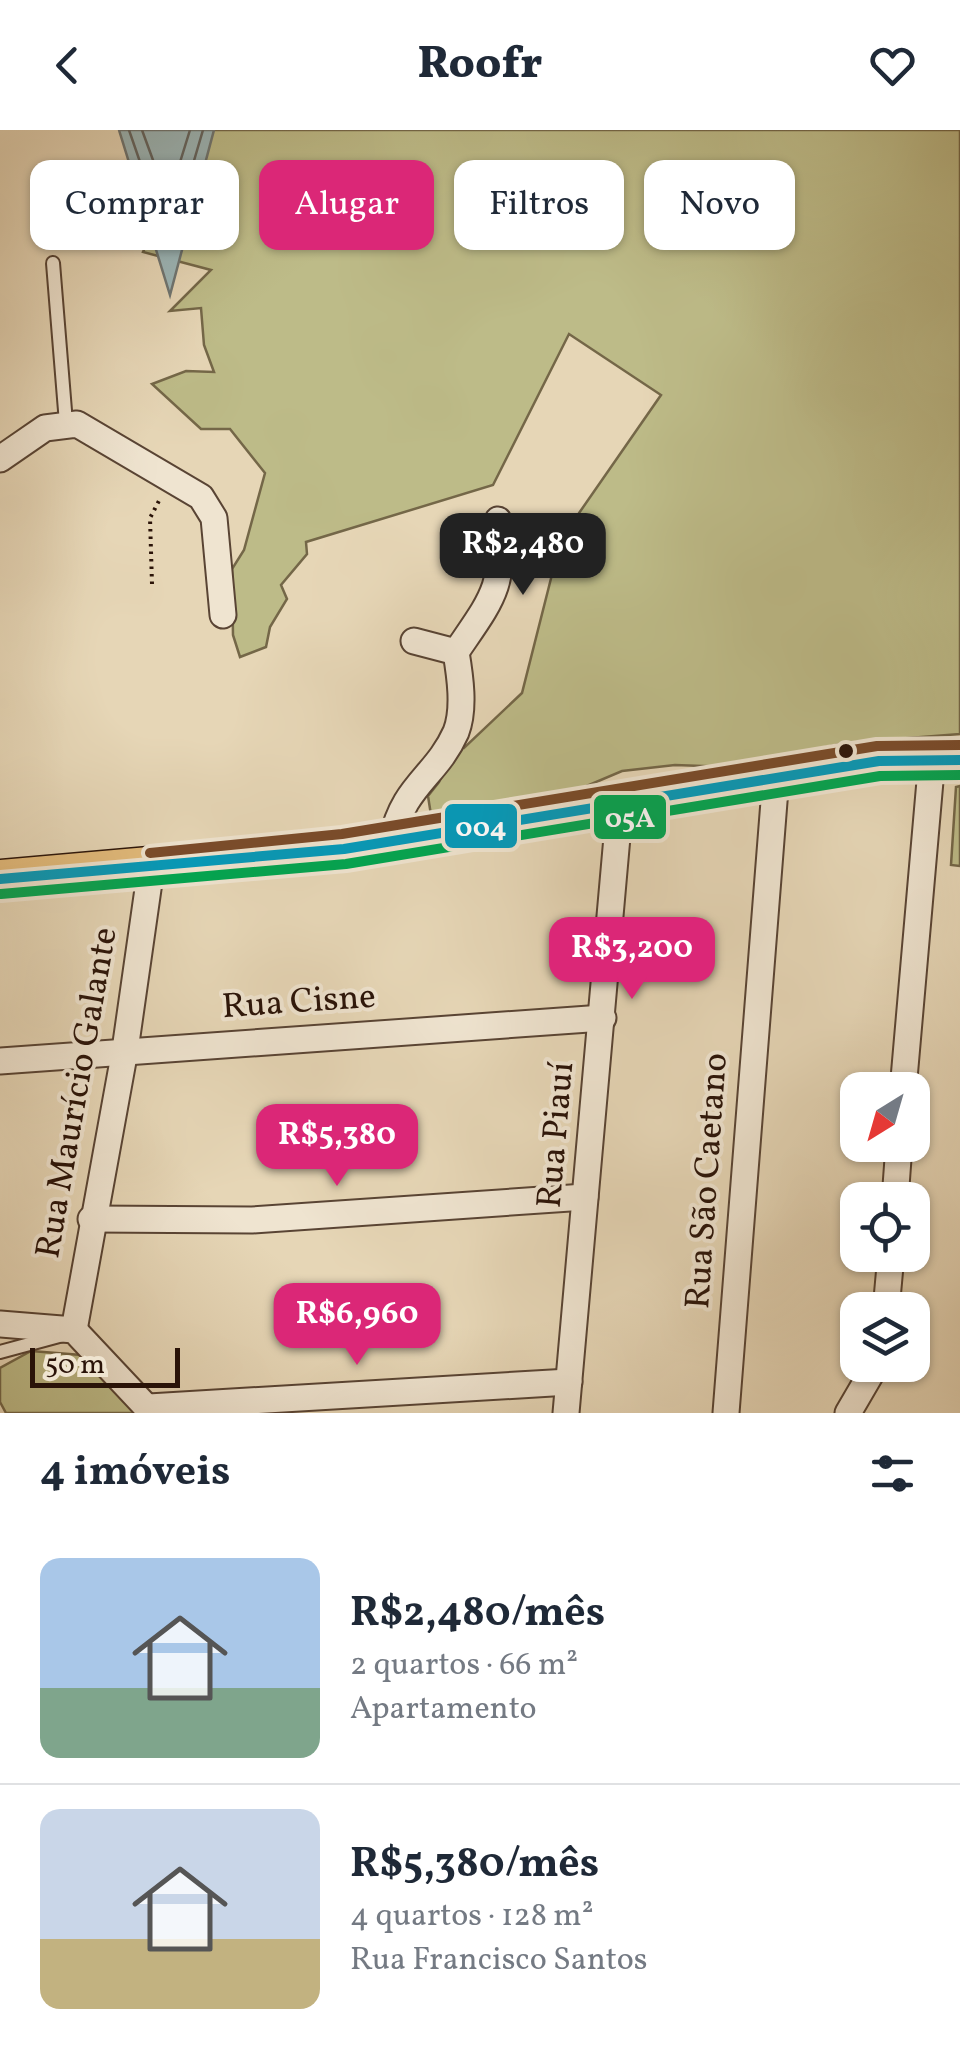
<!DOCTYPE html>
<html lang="pt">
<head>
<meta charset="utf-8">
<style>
  body { margin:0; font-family:Vollkorn,serif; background:#f6f6f7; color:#1f2937; height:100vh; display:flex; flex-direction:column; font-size:38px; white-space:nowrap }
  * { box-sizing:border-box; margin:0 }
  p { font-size:32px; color:#747a83 }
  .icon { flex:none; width:55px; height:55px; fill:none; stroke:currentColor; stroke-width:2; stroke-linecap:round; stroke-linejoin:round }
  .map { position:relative; height:1283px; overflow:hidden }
  .drawer { display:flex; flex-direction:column; background:#fff; flex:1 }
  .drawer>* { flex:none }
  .banner { position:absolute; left:30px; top:30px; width:900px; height:90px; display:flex; gap:20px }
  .needle { width:65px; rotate:217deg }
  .tools { position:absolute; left:840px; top:942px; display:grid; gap:20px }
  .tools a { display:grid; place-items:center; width:90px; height:90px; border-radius:20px; background:#fff; box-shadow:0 2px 8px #0004; font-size:50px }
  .scale { position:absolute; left:30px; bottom:25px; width:150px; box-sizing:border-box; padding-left:10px; border:5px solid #2a1308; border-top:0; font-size:28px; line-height:35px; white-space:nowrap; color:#2a1308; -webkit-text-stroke:8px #efe4d0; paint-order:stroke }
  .price { position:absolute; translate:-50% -85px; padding:0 22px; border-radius:20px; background:#db2777; color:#fff; font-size:32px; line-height:65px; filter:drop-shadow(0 2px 5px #0008) }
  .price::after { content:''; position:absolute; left:50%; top:60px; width:30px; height:22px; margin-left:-15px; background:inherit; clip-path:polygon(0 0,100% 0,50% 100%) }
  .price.current { background:#222; color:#fff }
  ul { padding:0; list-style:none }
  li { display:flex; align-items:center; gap:30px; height:250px; padding:0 40px }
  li+li { border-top:2px solid #e0e1e3 }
  li span { display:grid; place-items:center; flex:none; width:280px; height:200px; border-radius:20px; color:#555 }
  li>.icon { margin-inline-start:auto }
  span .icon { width:120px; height:120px; fill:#fffc; stroke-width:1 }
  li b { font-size:42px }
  h2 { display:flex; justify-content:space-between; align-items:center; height:120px; padding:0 40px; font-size:42px }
  .tag { padding:0 35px; border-radius:20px; background:#fff; box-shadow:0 2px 8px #0004; font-size:35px; line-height:90px }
  .tag.current { background:#db2777; color:#fff }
  header { display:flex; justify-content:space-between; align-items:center; height:130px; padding:0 40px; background:#fff; font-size:45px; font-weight:800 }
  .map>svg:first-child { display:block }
  .green { fill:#bdbb88; stroke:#746748; stroke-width:2.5 }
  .water { fill:#9bb6b8; stroke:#6e7572; stroke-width:2.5 }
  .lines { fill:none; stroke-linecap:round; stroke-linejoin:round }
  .shore { stroke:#626460; stroke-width:2.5 }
  .lane-casing { stroke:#594434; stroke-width:16 }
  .street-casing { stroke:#594434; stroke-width:29 }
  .primary-casing { stroke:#2a1308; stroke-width:41 }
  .path { stroke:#2a1308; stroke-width:4; stroke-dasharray:2.5 5; stroke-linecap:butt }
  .lane { stroke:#efe4d0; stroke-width:12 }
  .street { stroke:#efe4d0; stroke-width:25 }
  .primary { stroke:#e3bb7b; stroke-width:38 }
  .bus-1-casing { stroke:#efe4d0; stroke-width:18 }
  .bus-2-casing { stroke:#efe4d0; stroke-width:18 }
  .bus-3-casing { stroke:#efe4d0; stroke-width:18 }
  .bus-1 { stroke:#049aba; stroke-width:10 }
  .bus-2 { stroke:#00a651; stroke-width:10 }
  .bus-3 { stroke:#7a4b2a; stroke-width:10 }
  .bus-dot { fill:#2a1308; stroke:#efe4d0; stroke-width:4 }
  .labels { text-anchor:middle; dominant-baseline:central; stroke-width:8; stroke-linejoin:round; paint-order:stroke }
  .street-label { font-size:35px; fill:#2a1308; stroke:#efe4d0 }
  .line-badge { stroke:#efe4d0; stroke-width:4 }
  .badge-label { font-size:28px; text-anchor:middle; font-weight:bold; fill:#fff }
</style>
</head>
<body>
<header><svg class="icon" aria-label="back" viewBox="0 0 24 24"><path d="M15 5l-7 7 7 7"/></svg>Roofr<svg class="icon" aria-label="heart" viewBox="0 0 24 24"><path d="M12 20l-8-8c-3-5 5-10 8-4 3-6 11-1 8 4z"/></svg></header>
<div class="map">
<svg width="960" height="1283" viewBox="0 0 960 1283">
  <rect width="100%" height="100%" fill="#e6d6b6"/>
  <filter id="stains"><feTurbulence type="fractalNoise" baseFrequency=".002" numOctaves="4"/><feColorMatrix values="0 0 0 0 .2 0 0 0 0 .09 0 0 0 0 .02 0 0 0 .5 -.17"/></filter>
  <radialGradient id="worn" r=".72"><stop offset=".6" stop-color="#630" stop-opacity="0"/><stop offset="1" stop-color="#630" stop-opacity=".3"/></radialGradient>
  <!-- green -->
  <g class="green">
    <polygon points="183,0 960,0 960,604 845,613 731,637 675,635 622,641 556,669 503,672 431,685 428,666 439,652 457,613 464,618 522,563 561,409 661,265 569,204 493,355 306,412 307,424 281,455 287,469 270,497 266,517 240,527 233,505 232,439 244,420 265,343 230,299 201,299 152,254 186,241 214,242 204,215 201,178 170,181 211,140 143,122 166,70"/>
    <polygon points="960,656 960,736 951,735 956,657"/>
    <polygon points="31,1221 94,1226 144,1283 6,1283 0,1272 0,1238"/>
  </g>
  <!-- water -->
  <polygon class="water" points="119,0 214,0 170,165"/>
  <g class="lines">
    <!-- shore -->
    <g class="shore">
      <polyline points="129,0 169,116 203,0"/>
      <polyline points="142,0 168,71 190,0"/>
    </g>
    <!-- lane casing -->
    <g class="lane-casing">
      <g id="lane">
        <polyline points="53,133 66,293"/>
        <polyline points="0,1222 63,1205"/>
      </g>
    </g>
    <!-- street casing -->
    <g class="street-casing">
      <g id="street">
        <polyline points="0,329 45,298 77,294 201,367 214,388 223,485"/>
        <path d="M456,522C492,469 506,456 498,390"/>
        <path d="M392,710C403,655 436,647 456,602C465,579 460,546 456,522L414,511"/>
        <polyline points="0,931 603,888"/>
        <polyline points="903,960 932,628"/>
        <polyline points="895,1070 899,1015"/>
        <polyline points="91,1089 252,1090 585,1067"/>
        <polyline points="886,1180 891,1125"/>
        <polyline points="0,1194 74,1200 152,1283"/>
        <polyline points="74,1200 125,920 151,738"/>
        <polyline points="149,1277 569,1252"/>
        <polyline points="566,1283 620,673"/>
        <polyline points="726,1283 776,646"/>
        <polyline points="848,1283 876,1235"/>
      </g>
    </g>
    <!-- primary casing -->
    <g class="primary-casing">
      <polyline id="primary" points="0,749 344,719 879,631 960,630"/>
    </g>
    <!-- path -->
    <polyline class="path" points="152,454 150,388 161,367"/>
    <!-- lane -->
    <use href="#lane" class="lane"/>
    <!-- street -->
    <use href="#street" class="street"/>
    <!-- primary -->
    <use href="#primary" class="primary"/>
    <!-- bus-1 casing -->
    <g class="bus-1-casing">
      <polyline id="bus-1" points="0,749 344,719 879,631 960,630"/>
    </g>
    <!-- bus-2 casing -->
    <g class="bus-2-casing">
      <polyline id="bus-2" points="1,764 346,734 880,646 960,645"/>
    </g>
    <!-- bus-3 casing -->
    <g class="bus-3-casing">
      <polyline id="bus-3" points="150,723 342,704 877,616 960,615"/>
    </g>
    <!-- bus-1 -->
    <use href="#bus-1" class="bus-1"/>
    <!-- bus-2 -->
    <use href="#bus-2" class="bus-2"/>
    <!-- bus-3 -->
    <use href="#bus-3" class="bus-3"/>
  </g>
  <!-- markers -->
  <circle class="bus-dot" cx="846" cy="621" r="9"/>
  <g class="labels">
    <!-- street labels -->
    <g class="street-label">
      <text transform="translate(299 873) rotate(-4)">Rua Cisne</text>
      <text transform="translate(78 963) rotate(-80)">Rua Maurício Galante</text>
      <text transform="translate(557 1005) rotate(-85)">Rua Piauí</text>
      <text transform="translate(708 1051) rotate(-86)">Rua São Caetano</text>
    </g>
  </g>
  <g class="line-badge">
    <rect x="592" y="663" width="76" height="48" rx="10" fill="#00a651"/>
    <rect x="443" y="672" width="76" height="48" rx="10" fill="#049aba"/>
  </g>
  <g class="badge-label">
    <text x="630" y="697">05A</text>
    <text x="481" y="706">004</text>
  </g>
  <rect width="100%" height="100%" filter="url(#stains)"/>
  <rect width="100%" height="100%" fill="url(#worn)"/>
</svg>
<div class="tools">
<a><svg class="needle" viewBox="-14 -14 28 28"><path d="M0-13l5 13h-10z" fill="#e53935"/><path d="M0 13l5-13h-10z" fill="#747a83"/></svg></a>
<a><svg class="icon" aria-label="locate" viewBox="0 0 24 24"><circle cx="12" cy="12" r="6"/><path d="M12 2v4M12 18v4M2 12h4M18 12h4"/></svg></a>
<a><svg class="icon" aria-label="layers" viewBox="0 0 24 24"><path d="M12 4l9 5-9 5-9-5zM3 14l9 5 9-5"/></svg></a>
</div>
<div class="scale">50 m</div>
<b class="price current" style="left:523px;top:468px">R$2,480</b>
<b class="price" style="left:632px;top:872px">R$3,200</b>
<b class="price" style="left:337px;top:1059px">R$5,380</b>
<b class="price" style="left:357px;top:1238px">R$6,960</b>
<div class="banner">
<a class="tag">Comprar</a>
<a class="tag current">Alugar</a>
<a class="tag">Filtros</a>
<a class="tag">Novo</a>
</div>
</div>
<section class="drawer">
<h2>4 imóveis<svg class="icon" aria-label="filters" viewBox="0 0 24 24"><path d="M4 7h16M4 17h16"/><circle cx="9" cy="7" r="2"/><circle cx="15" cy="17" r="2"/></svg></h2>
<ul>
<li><span style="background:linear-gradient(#a9c7e8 65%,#7fa58c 0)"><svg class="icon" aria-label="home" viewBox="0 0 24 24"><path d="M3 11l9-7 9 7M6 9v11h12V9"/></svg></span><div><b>R$2,480/mês</b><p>2 quartos · 66 m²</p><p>Apartamento</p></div></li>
<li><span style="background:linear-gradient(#c9d6e8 65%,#c2b280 0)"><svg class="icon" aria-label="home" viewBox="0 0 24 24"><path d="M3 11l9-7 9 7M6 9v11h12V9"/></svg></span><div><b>R$5,380/mês</b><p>4 quartos · 128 m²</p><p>Rua Francisco Santos</p></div></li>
</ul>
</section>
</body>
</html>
